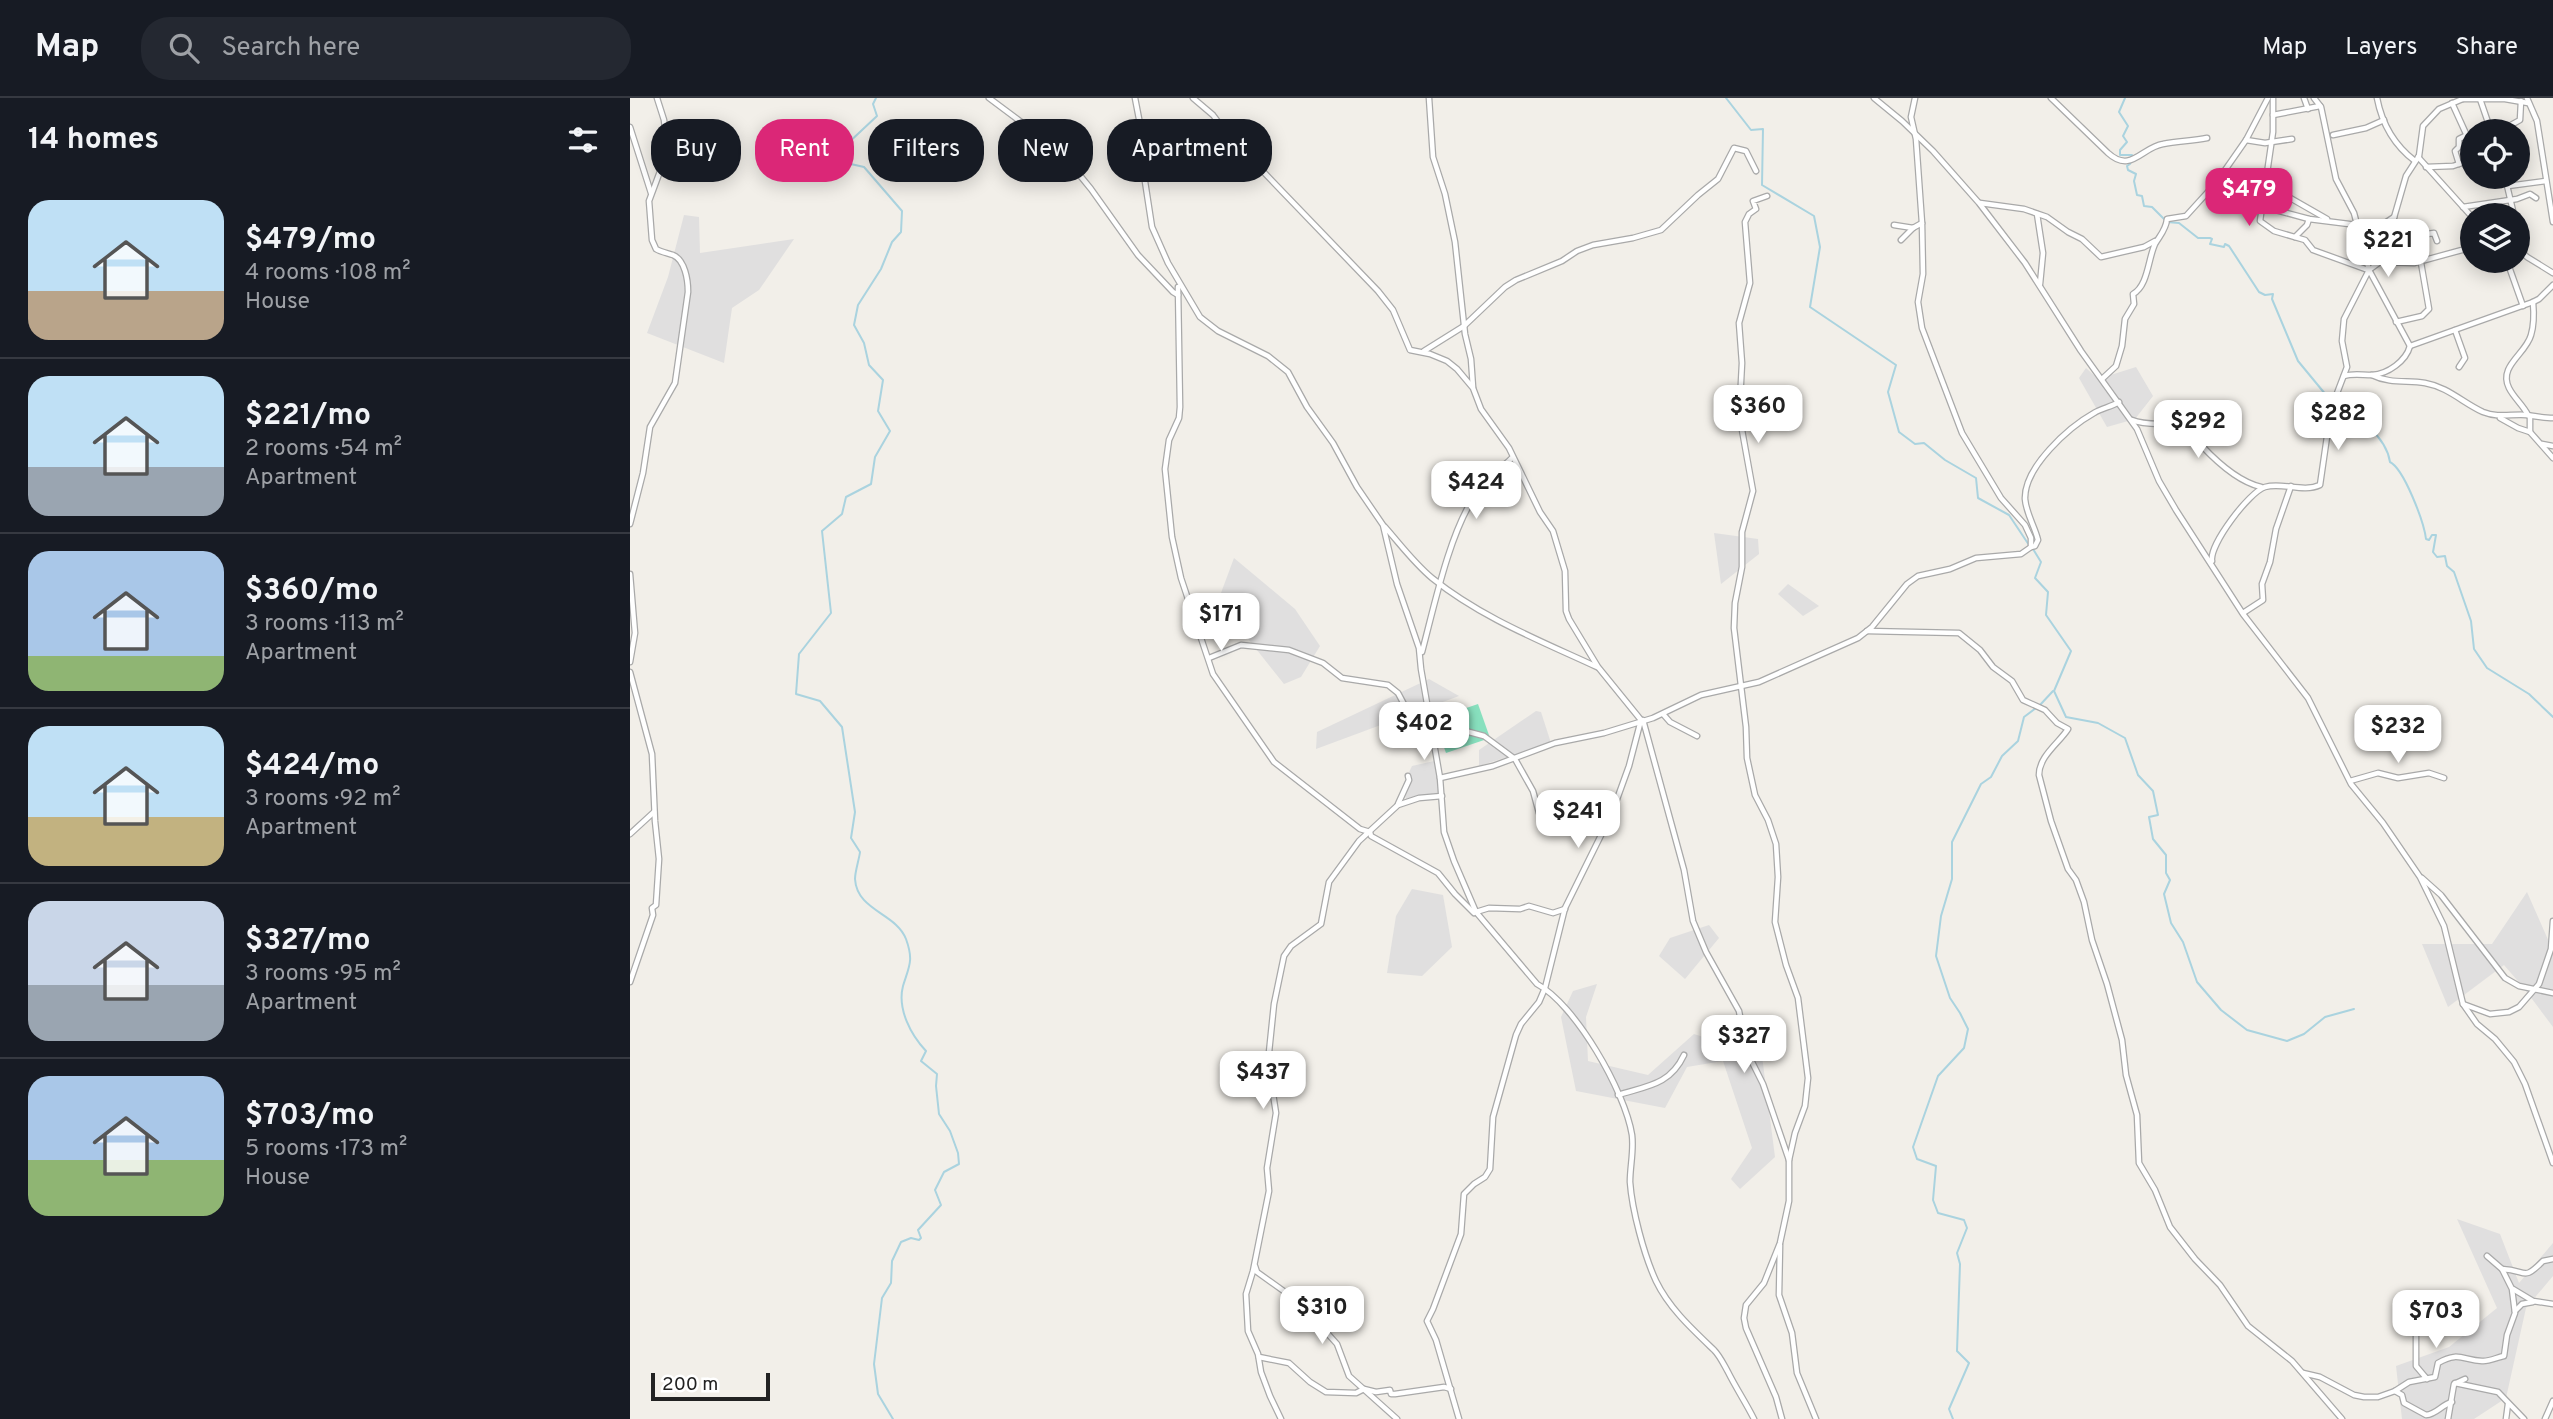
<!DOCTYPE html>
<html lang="en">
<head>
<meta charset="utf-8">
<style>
  body { margin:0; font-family:Overpass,sans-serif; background:#242831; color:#f1f3f6; height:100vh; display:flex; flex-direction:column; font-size:26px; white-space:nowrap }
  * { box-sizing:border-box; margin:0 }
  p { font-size:23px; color:#9ea1a6 }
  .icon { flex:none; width:38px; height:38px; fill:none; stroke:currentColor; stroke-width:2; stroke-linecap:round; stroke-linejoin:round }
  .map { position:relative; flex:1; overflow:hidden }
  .drawer { display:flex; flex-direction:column; background:#171b24; width:630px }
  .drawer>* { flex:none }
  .hud { position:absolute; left:21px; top:21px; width:665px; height:63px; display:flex; gap:14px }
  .fabs { position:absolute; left:1830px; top:21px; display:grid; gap:14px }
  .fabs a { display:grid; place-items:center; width:70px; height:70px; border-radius:50%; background:#171b24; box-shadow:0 4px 18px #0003; font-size:35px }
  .scale { position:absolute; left:21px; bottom:18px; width:119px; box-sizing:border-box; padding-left:7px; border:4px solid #222; border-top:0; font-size:19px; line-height:24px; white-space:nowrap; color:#222; -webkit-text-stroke:5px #fff; paint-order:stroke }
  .price { position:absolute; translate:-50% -60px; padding:0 16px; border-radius:14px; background:#fff; color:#222; font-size:23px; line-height:46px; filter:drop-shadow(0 2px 4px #0008) }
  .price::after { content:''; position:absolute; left:50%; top:42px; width:21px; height:16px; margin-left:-10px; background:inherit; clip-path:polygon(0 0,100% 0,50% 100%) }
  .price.on { background:#db2777; color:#fff }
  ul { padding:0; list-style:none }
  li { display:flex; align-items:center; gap:21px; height:175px; padding:0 28px }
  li+li { border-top:2px solid #363941 }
  li span { display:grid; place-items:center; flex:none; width:196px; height:140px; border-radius:21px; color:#555 }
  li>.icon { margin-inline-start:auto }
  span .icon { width:84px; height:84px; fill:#fffc; stroke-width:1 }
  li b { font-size:30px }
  h2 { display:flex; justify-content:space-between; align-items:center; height:84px; padding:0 28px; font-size:30px }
  .chip { padding:0 24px; border-radius:28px; background:#171b24; box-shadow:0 4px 18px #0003; font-size:24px; line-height:63px }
  .chip.on { background:#db2777; color:#fff }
  header { display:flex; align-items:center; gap:42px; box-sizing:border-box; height:98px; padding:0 35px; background:#171b24; border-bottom:2px solid #363941 }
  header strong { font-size:33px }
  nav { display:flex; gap:38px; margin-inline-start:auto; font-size:24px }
  .search { width:490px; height:63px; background:#242831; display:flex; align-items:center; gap:18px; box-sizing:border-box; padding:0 24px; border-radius:28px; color:#9ea1a6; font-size:26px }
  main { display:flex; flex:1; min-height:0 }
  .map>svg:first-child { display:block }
  .residential { fill:#e0dfdf }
  .pitch { fill:#88e0be }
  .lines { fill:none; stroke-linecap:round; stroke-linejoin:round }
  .stream { stroke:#aad3df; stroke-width:2 }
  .street-casing { stroke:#a9a9a9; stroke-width:7 }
  .street { stroke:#fff; stroke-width:4.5 }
</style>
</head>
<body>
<header>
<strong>Map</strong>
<div class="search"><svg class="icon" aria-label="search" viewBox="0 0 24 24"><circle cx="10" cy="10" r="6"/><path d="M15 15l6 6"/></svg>Search here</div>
<nav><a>Map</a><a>Layers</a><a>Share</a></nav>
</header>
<main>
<section class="drawer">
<h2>14 homes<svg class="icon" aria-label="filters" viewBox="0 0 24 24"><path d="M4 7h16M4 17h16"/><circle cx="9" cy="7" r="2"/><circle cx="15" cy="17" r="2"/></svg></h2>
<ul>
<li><span style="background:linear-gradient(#bfe0f5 65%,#b9a48a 0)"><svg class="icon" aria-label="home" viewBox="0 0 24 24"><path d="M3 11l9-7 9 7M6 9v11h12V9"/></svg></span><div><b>$479/mo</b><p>4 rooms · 108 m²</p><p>House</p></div></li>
<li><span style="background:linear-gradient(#bfe0f5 65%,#9aa5b1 0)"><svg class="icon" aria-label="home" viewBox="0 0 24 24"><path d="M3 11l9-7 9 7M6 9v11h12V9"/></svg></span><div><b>$221/mo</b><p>2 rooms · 54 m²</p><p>Apartment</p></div></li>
<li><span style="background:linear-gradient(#a9c7e8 75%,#8fb573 0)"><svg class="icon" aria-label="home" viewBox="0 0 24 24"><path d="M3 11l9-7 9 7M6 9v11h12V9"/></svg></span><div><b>$360/mo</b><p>3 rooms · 113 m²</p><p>Apartment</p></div></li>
<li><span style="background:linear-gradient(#bfe0f5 65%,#c2b280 0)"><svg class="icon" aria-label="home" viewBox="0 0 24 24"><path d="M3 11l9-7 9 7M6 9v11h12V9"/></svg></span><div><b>$424/mo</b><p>3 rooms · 92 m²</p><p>Apartment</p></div></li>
<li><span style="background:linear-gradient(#c9d6e8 60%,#9aa5b1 0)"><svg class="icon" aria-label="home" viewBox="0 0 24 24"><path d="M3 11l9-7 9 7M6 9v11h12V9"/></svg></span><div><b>$327/mo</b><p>3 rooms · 95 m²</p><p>Apartment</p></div></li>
<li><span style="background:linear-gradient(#a9c7e8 60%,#8fb573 0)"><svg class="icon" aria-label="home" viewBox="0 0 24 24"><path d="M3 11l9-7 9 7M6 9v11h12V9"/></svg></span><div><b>$703/mo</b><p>5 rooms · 173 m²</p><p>House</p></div></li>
</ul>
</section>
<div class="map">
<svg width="1923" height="1321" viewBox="0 0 1923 1321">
  <rect width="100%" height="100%" fill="#f2efe9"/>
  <!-- residential -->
  <g class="residential">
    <polygon points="54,117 69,119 70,155 164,141 129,192 102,210 94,265 17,235 38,179"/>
    <polygon points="1506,269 1523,298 1505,321 1477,329 1449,280 1456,270 1468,281"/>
    <polygon points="1084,435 1128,441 1129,456 1091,486"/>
    <polygon points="604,460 665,511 690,548 671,579 654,586 588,503"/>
    <polygon points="1158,486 1189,508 1173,518 1148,496"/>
    <polygon points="799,581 829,598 686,651 687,634"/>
    <polygon points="906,613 911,614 921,645 849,668 849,652"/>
    <polygon points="804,663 811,694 776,702 773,687 782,668"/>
    <polygon points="782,791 813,797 822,849 792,878 757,875 766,818"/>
    <polygon points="1897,794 1923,853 1923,929 1893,889 1874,867 1818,909 1792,846 1862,846"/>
    <polygon points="1079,827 1089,840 1055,881 1029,858 1040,840"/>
    <polygon points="967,886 956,919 958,963 1018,977 1064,936 1132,958 1145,1059 1110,1091 1101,1081 1122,1050 1093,963 1057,969 1035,1010 946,993 931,919 943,893"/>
    <polygon points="1827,1121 1870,1136 1889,1185 1923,1145 1923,1178 1896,1210 1876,1300 1844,1321 1772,1321 1766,1268 1819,1249 1867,1210"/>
  </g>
  <!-- pitch -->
  <polygon class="pitch" points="848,606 860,640 816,655 804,621"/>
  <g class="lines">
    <!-- stream -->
    <g class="stream">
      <path d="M246,0L243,6L247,18L215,48L212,64L234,69L272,113L271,134L262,144L251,171L228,207L224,227L234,245L239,267L253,282L248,313L260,333L245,359L241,386L216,399L212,416L192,433L201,515L169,556L166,596L190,603L212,629L225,714L221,740L230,754C229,762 225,773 225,781C227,813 266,815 276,841C284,863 279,868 273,888C267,911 281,937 296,953L291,963L307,976L306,988L309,1016L320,1033L328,1055L329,1066L314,1074L305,1092L311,1107L288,1132L291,1140L289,1142L281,1140L271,1144L262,1163L261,1185L252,1200L244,1266L248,1296L263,1321"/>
      <polyline points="1096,0 1121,32 1133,31 1132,87 1184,118 1190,149 1180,209 1266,267 1258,294 1269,334 1285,346 1294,345 1315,362 1346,380 1348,400 1379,417 1399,447"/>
      <polyline points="1495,0 1489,14 1498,28 1493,38 1497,44 1490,52 1490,57 1502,57 1500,66 1497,68 1498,72 1506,76 1504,83 1507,97 1512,98 1514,108 1522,109 1537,124 1549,125 1568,140 1580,140 1582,141 1580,146 1594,149 1595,146 1599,148 1629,194 1635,197 1643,196 1642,201 1668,263 1701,303"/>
      <path d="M1706,306C1727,319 1756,337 1760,364C1774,371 1794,424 1796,441L1799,442L1802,437H1806L1803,454L1807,459L1815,458L1817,468L1824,474L1841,523L1844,551L1857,570L1899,596L1923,619"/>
      <polyline points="1403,451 1411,464 1405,480 1418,494 1416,517 1441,553 1424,593 1436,619 1468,625 1495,640 1508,677 1523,693 1528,717 1519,719 1523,741 1536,757 1536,775 1540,782 1534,796 1541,825 1553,844 1567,884 1591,912 1617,932 1657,943 1674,936 1695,919 1724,911"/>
      <polyline points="1410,607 1423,593"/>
      <polyline points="1323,1321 1319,1311 1339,1265 1327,1253 1330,1166 1327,1155 1337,1130 1334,1122 1308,1115 1303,1102 1306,1068 1287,1061 1283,1049 1308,978 1334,950 1338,931 1330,915 1320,900 1306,858 1311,818 1322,781 1322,744 1351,686 1361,679 1372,658 1388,643 1394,619 1406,610"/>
    </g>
    <!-- street casing -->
    <g class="street-casing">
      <g id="street">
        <polyline points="359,0 430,53 461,91 508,157 543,194 548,197"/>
        <path d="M505,0L511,31L514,77L522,129L538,165L570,219L588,233L638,258L658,274L677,309L703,345L727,389L753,427L767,486L789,550L791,571L810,680L814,734L824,763L846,814L907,886C945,906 995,993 1002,1037C1004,1053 1000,1068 1000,1084C1002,1112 1014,1157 1026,1183C1039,1210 1062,1231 1084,1252C1090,1258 1094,1267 1098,1274C1106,1290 1116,1305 1124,1321"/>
        <polyline points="563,0 583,17 598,37 748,193 763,212 780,252 800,256 817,263 827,271 843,290 851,311 879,350 910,414 923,433 935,473 936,513 939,521 968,569 1011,622 999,668 982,715 935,810 915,890 909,904 891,926 886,937 863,1019 860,1071 855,1079 844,1086 834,1096 831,1136 803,1211 797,1223 806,1242 829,1321"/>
        <polyline points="799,0 803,59 815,96 825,144 835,236 841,261 843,289"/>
        <polyline points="1244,0 1272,23 1303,53 1349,105 1395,165 1451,253 1507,331 1529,383 1546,412 1613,516 1678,600 1721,686 1753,725 1790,779 1814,828 1833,906 1847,926 1865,941 1884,964 1895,986 1923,1065"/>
        <path d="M1421,0L1478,55C1501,76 1512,49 1533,46C1547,43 1562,43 1577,40"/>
        <polyline points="1643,0 1643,34 1630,123 1644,133 1675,142 1683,152 1738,172"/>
        <polyline points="1674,0 1678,11"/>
        <polyline points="1684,0 1691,9 1706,81 1724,115 1739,172 1780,248 1903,204 1909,201 1923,187"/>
        <path d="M1747,0C1752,26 1764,47 1785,63"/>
        <polyline points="1897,0 1907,23 1923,124"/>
        <polyline points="1833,1 1875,1 1898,5"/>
        <polyline points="1850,1 1861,33"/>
        <polyline points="1822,5 1843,51"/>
        <polyline points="1643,17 1690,8"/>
        <polyline points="0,29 21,95"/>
        <polyline points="1870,33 1890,22 1891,3"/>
        <polyline points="1703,37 1736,30 1754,22"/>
        <polyline points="1616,42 1635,45 1662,41"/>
        <polyline points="1788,59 1843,120"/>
        <polyline points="1829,66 1825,53 1829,49 1829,41 1837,37"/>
        <polyline points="1796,69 1823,68 1843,61"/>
        <polyline points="1875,79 1884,117"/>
        <polyline points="1878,88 1916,83"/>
        <polyline points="1582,89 1612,107 1630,112 1642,111 1679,121 1727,127"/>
        <polyline points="1648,93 1697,121"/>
        <polyline points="1137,98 1123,103 1126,111 1119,116 1115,124 1120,185 1109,225 1112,265 1110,303 1112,332 1123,393 1112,434 1112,469 1105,505 1104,530 1116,629 1117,660 1125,697 1138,722 1146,746 1148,779 1145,824 1156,867 1168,900 1178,980 1175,1008 1165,1035 1159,1062"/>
        <polyline points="1350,105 1394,111 1417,119 1438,134 1452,141 1471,159 1514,149 1525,143"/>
        <polyline points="1833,109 1887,101 1900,96 1906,100"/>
        <polyline points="1407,116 1413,155 1410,186"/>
        <polyline points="1865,116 1865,117"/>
        <polyline points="1264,127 1283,130 1292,125"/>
        <polyline points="1665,139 1677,127 1679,121"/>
        <polyline points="1271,142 1283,130"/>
        <polyline points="1888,150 1897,159 1923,175"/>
        <polyline points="1756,157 1743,133 1764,119"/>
        <polyline points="1877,163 1893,208"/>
        <polyline points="1750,164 1760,146 1763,123 1776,78 1789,58 1793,28 1809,11 1835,0"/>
        <polyline points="548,189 550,309 549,320 539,342 535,371 542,439 551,480 583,576 644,664 730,731 740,734 741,738 808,775 825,796 844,815"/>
        <polyline points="1766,224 1792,218 1799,211 1790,159 1790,137 1804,135 1807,143"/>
        <polyline points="1825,232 1835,260 1829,269"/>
        <polyline points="794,253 834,228 875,189 886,182 932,163 947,153 963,147 1003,140 1031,132 1068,97 1088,81 1104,50 1116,53 1126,73"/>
        <path d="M1742,277C1760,286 1777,282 1795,285C1818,289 1833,305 1853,314C1868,320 1881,316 1896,317C1905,318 1914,320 1923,320"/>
        <path d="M1714,278C1723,275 1732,277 1742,277C1758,276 1776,263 1780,248"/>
        <path d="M1472,281L1486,268L1492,248L1495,221L1504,206L1503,196C1518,188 1518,161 1525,146C1530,137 1536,132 1537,121L1556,118L1586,85L1616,42L1638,0"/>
        <path d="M1898,317C1893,307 1884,300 1879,290C1868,268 1896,256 1901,237C1904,227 1904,215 1903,204"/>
        <polyline points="1900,318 1900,334 1923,360"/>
        <polyline points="1870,320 1888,330 1900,334"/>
        <path d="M1502,322C1519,329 1539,323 1551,329C1559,334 1565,342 1572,348C1587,364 1610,384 1631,389"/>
        <polyline points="1912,346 1923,348"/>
        <path d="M0,426L13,375L20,329L45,285L58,194C58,182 55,162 43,157C37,155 31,154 26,151L22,142L19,103L35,60L37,48L34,22L27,0"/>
        <path d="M755,429C770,446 784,465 802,480C850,519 911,543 967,569"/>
        <path d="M1401,449L1405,448L1408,442C1405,429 1396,415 1395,401C1394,369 1439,329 1464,315C1472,310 1481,309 1489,304"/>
        <path d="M1582,463C1579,447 1619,394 1635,389C1653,384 1673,395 1690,387L1701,311L1717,269L1712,243L1714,221L1739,172L1750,164L1784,165L1843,149"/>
        <polyline points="0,476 5,535 0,564"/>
        <polyline points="1613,515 1633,502 1632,486 1640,464 1646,431 1661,388"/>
        <path d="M1237,533L1329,535L1350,552L1363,569L1382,583L1393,602L1415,612L1427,625L1438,631C1429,645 1409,658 1409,677L1421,723L1438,771L1446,782L1454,804L1462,842L1477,886L1492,942L1496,977L1507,1017L1509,1065L1525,1092L1540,1129L1565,1161L1590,1187L1618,1228L1662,1263L1712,1321"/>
        <path d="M792,554C804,509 819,437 844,399C854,384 869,372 882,360"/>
        <path d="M579,560L611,547L659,552L693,565L712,580L758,587L768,595L777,612L813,627L854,638L885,661L903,693L909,715C922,720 928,712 942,711C956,710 966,713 980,719"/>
        <polyline points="0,574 22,656 25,723 29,761 26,807 22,810 23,817 0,884"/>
        <polyline points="1033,616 1040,624 1067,638"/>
        <polyline points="1013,622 1054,772 1063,823 1076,854 1109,913 1117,954 1133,986 1159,1062 1159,1103 1150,1145 1134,1185 1116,1207 1114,1220 1116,1230 1146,1299 1152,1321"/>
        <polyline points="810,680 863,668 925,645 974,635 1023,620 1071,597 1129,584 1228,540 1242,529 1277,486 1288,478 1320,471 1346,460 1391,456 1401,449 1401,440 1395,427 1371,400 1332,335 1292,230 1288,204 1293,176 1292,125 1286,41 1281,19 1285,0"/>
        <polyline points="1720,683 1748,675 1768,680 1799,675 1814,680"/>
        <polyline points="768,706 779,682 778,678"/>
        <polyline points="0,736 24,714"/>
        <polyline points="1792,780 1811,797 1875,880 1889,888 1923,895"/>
        <polyline points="846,814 859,810 890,811 899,808 923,815 935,811"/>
        <polyline points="1833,906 1860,916 1879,914 1889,909 1909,886 1921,851 1923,823"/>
        <path d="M988,997C1017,988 1040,987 1054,957"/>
        <polyline points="1150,1147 1149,1197 1162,1235 1167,1275 1186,1321"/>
        <polyline points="625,1168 627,1174 669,1204 707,1246 719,1278 767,1321"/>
        <path d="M1872,1171C1898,1172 1892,1184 1913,1163L1923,1161"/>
        <polyline points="1883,1191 1903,1203 1923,1206"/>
        <polyline points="1885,1213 1892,1206 1903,1204"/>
        <polyline points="1786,1228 1786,1268 1797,1281"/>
        <polyline points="629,1259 659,1265 680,1284 696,1294 726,1295 734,1291 746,1294 760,1292 761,1296 765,1296 814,1289 821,1291"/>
        <path d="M1673,1275L1690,1279L1724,1297L1734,1299H1748L1765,1293L1779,1284L1805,1279L1808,1265C1828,1253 1833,1262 1852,1263C1858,1264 1868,1259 1874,1258L1877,1237L1885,1215L1882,1191L1872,1171L1857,1158"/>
        <polyline points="1825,1285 1868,1294 1894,1321"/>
        <path d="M1765,1293L1772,1297L1774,1305L1796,1317C1807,1316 1811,1307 1822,1304"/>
        <polyline points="651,1321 640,1298 631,1274 628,1256 618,1233 616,1196 623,1173 639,1093 637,1070 646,1015 638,964 644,906 654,858 661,848 691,826 699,784 729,743 768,707 789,700 812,698"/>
        <polyline points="1818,1321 1824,1286 1835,1281"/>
        <polyline points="1876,1321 1878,1306"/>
        <polyline points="1915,1321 1923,1303"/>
      </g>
    </g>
    <!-- street -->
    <use href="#street" class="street"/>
  </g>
</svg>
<div class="fabs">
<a><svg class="icon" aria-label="locate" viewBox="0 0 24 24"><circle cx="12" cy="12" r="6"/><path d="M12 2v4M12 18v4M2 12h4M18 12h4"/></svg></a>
<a><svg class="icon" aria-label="layers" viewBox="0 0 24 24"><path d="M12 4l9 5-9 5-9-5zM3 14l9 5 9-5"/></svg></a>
</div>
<div class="scale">200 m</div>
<b class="price on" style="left:1619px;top:130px">$479</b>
<b class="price" style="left:1758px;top:181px">$221</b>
<b class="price" style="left:1128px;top:347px">$360</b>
<b class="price" style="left:1708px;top:354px">$282</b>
<b class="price" style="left:1568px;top:362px">$292</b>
<b class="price" style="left:846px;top:423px">$424</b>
<b class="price" style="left:591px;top:555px">$171</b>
<b class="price" style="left:794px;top:664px">$402</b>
<b class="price" style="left:1768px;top:667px">$232</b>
<b class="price" style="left:948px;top:752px">$241</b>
<b class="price" style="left:1114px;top:977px">$327</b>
<b class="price" style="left:633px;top:1013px">$437</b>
<b class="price" style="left:692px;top:1248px">$310</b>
<b class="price" style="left:1806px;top:1252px">$703</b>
<div class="hud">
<a class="chip">Buy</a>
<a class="chip on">Rent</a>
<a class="chip">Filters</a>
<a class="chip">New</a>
<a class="chip">Apartment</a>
</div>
</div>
</main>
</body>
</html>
